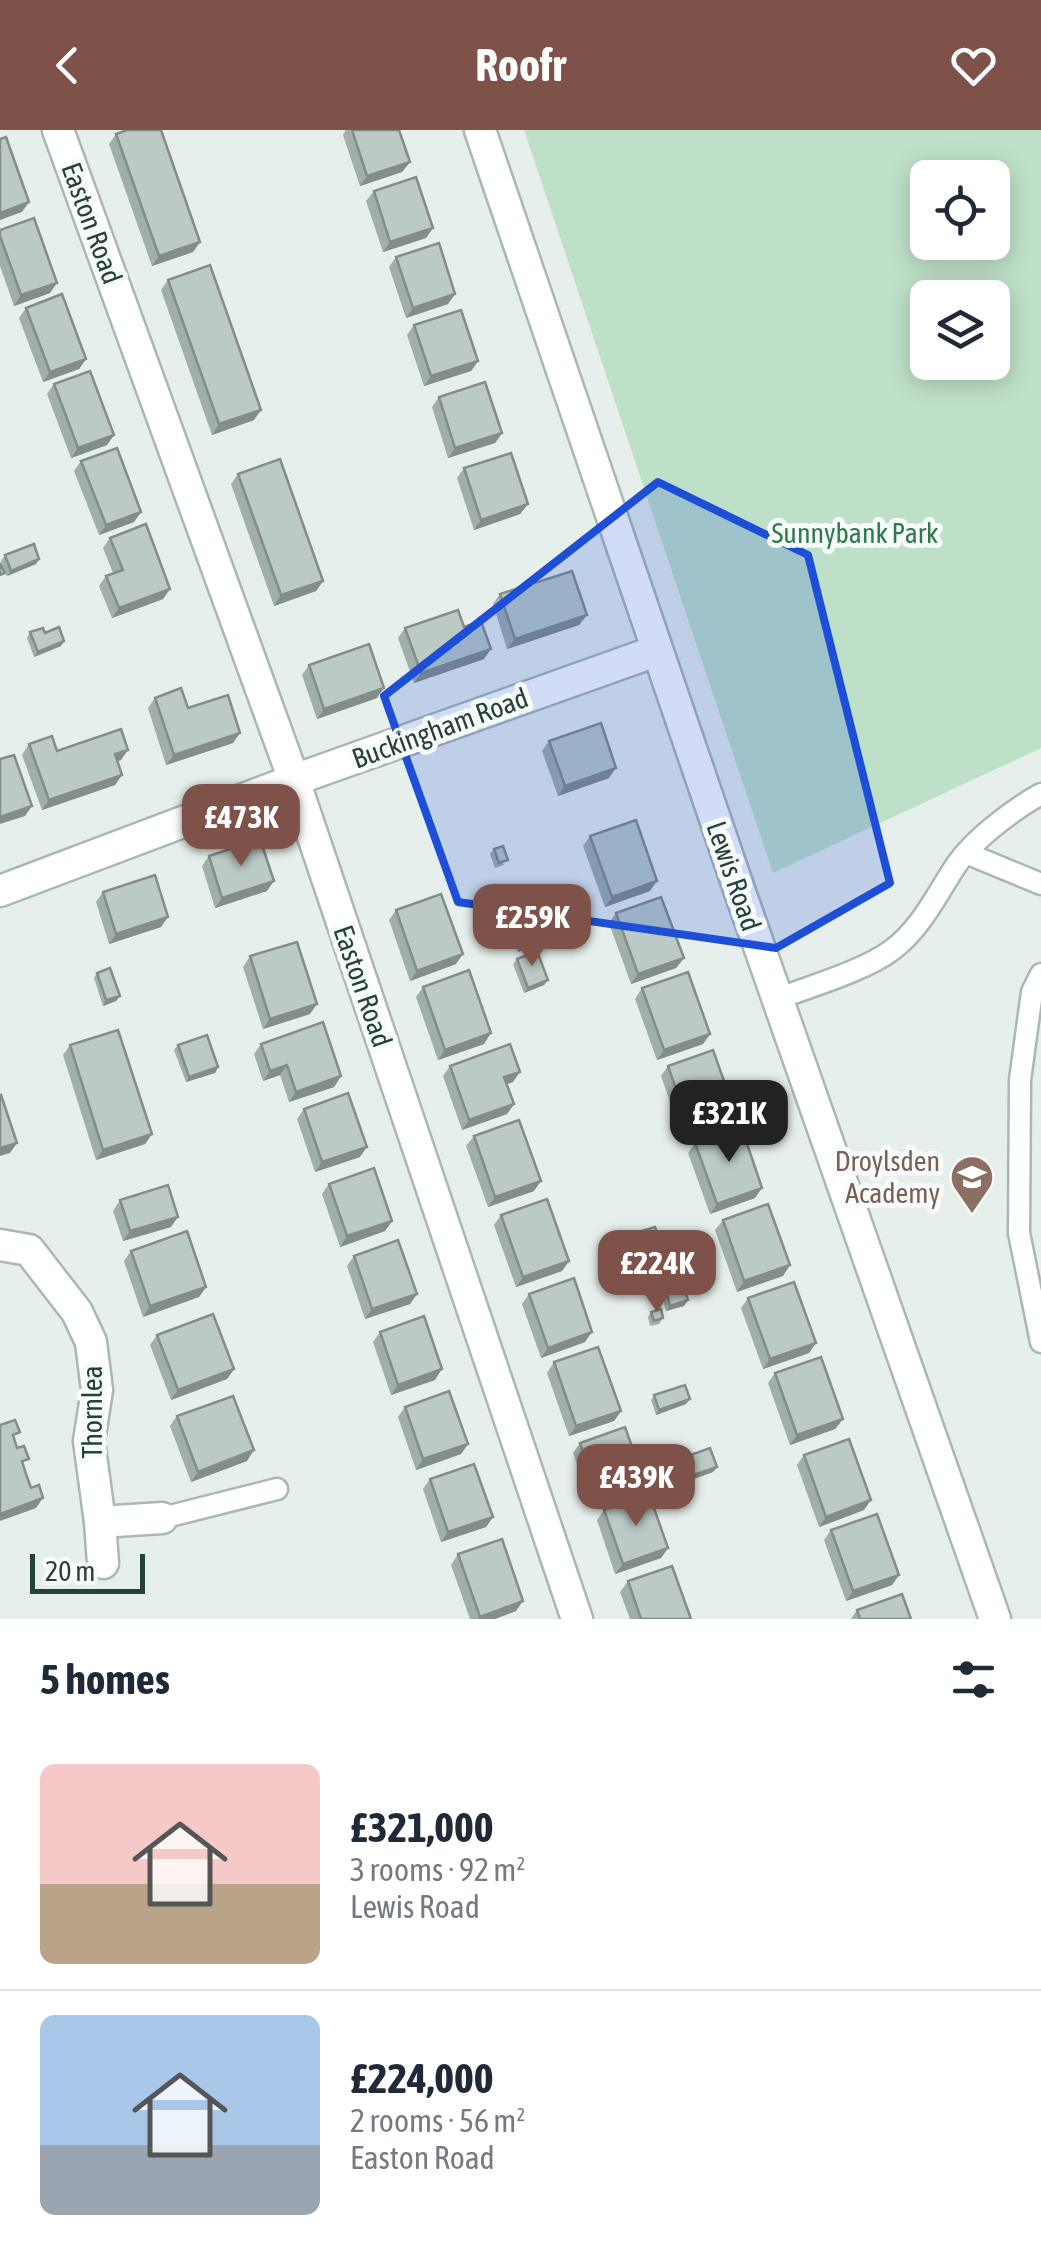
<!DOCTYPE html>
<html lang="en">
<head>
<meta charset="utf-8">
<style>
  body { margin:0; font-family:"Asap Condensed",sans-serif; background:#f2f2f3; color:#1f2937; height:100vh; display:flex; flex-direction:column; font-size:38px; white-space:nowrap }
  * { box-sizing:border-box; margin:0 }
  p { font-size:32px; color:#747a83 }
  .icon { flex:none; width:55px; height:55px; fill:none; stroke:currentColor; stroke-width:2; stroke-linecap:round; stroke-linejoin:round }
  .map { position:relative; height:1489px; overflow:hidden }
  .sheet { display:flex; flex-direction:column; background:#fff; flex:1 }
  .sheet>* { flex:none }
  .buttons { position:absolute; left:910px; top:30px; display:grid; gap:20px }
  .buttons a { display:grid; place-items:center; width:100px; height:100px; border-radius:15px; background:#fff; box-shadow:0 5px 25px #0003; font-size:50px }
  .scale { position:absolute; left:30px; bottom:25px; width:115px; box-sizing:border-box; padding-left:10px; border:5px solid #24423a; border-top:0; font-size:28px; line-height:35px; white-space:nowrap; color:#24423a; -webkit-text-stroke:8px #f7fbf9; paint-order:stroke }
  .price { position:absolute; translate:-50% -85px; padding:0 22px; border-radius:20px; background:#7f5249; color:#fff; font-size:32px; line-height:65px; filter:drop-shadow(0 2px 5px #0008) }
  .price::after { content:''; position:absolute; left:50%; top:60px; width:30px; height:22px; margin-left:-15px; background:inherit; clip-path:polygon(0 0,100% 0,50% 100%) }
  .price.selected { background:#222; color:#fff }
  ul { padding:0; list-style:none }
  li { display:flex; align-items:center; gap:30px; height:250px; padding:0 40px }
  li+li { border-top:2px solid #e0e1e3 }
  li span { display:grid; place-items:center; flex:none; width:280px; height:200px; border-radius:15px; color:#555 }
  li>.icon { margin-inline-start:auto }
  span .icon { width:120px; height:120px; fill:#fffc; stroke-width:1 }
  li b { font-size:42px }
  h2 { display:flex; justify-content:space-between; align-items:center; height:120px; padding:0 40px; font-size:42px }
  header { display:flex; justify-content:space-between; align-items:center; height:130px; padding:0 40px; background:#7f5249; color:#fff; font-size:45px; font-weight:700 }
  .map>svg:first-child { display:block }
  .green { fill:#bfe0c8; fill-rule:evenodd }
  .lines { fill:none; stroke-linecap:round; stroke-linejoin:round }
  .service-casing { stroke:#a8b8b2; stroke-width:25 }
  .minor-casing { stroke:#a8b8b2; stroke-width:35 }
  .service { stroke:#fff; stroke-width:20 }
  .minor { stroke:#fff; stroke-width:30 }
  .wall { fill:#a1aea9 }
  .shaded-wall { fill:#838d89 }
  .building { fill:#bbcac4; stroke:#838d89; stroke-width:2.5 }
  .marked { fill:#1d4ed8; fill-opacity:0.2; stroke:#1d4ed8; stroke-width:8; stroke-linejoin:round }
  .labels { text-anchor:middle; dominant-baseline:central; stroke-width:10; stroke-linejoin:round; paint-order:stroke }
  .street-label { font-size:28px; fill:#24423a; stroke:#f7fbf9 }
  .park-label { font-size:28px; fill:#2d7a4b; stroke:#f7fbf9 }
  .education-label { font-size:28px; fill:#785e54; stroke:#f7fbf9; text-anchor:end }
</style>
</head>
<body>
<header><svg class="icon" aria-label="back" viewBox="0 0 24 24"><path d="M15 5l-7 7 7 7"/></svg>Roofr<svg class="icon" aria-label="heart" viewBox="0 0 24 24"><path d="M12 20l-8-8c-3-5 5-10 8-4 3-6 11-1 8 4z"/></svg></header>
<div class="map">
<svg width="1041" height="1489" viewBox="0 0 1041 1489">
  <rect width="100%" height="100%" fill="#e6efeb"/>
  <!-- green -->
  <path class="green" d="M524,0H1041V618L773,743ZM928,48H992V112H928ZM928,168H992V232H928Z"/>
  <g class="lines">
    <!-- service casing -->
    <g class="service-casing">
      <g id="service">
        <polyline points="966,723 1041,754"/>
        <polyline points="1041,844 1032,862 1020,950 1019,1103 1041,1212"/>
        <path d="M777,869C809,857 866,840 892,820C920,799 935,768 953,740C970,712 1012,680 1041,664"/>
        <polyline points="162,1388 277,1359"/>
      </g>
    </g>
    <!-- minor casing -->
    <g class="minor-casing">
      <g id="minor">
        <polyline points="58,0 294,650 577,1489"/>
        <polyline points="480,0 740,762 995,1489"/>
        <polyline points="0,761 294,650 656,521"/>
        <polyline points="0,1115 29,1120 77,1182 91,1212 97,1260 89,1311 100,1392 103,1433"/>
        <polyline points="100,1392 162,1388"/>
      </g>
    </g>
    <!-- service -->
    <use href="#service" class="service"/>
    <!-- minor -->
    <use href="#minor" class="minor"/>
  </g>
  <!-- wall -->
  <g class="wall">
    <polygon points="346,0 399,0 410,32 402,42 360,56 343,5"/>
    <polygon points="116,4 200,112 193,122 152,136 109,14"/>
    <polygon points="374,61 433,98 426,108 383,122 366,71"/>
    <polygon points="0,100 50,163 14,176 0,136"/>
    <polygon points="396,127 455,164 448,174 406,188 389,137"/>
    <polygon points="168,150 254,290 212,305 161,160"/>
    <polygon points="26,178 86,229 79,239 43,252 19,188"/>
    <polygon points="414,195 478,231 471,241 424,256 407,205"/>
    <polygon points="54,254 114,305 107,315 71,328 47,264"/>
    <polygon points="439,267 502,303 495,313 448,328 432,277"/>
    <polygon points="81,331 134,392 99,405 74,341"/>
    <polygon points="464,338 528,374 520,384 474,400 457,348"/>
    <polygon points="238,344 323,451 316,461 274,476 231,354"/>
    <polygon points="110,408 170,459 163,469 112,488 99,456 106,446 113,443 103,418"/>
    <polygon points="5,425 36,434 7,446 1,431"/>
    <polygon points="500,464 587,485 579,495 507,519 493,474"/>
    <polygon points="464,497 484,529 414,553 398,508 405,498"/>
    <polygon points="30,502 45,503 64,511 61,516 34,527 27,508"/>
    <polygon points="309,535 377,568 317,589 302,545"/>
    <polygon points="155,568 188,578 233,613 166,635 148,578"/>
    <polygon points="549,611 609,648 558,666 542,621"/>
    <polygon points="29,614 57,621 121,630 118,631 122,645 115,655 42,680 22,625"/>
    <polygon points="590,706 650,761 605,777 583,716"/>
    <polygon points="494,719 504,735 495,738 490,724"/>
    <polygon points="209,726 267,761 215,778 202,736"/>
    <polygon points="103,762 161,797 109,814 96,772"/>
    <polygon points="396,780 456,834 410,851 389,790"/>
    <polygon points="616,783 684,828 676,838 631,854 609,793"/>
    <polygon points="518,807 531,817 518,822 515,812"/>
    <polygon points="250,826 310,884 263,899 243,837"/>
    <polygon points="517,829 548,850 544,855 524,863 513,834"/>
    <polygon points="97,843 120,866 116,871 103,876 94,848"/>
    <polygon points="423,857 484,914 438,930 416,867"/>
    <polygon points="642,858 710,904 703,914 657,930 635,869"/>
    <polygon points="261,914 341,946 334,957 289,972 280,945 263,951 254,924"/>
    <polygon points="70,915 152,1004 145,1014 96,1030 63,925"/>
    <polygon points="178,915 218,937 215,943 186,952 174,920"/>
    <polygon points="450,936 513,952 507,954 514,974 507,984 462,1000 443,946"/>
    <polygon points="668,936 728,992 683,1008 661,946"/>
    <polygon points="304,979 360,1027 315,1042 297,989"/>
    <polygon points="474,1006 534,1061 488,1077 466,1016"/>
    <polygon points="695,1013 755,1068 710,1084 688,1023"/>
    <polygon points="329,1054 392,1091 385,1101 340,1117 322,1064"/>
    <polygon points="120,1070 171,1097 123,1111 113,1081"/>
    <polygon points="501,1085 569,1131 562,1141 516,1157 494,1095"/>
    <polygon points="723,1090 783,1146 737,1162 715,1100"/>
    <polygon points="638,1102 658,1105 654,1110 637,1117 634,1108"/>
    <polygon points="623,1110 636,1115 633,1120 623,1124 620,1115"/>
    <polygon points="645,1115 678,1126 674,1131 648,1140 642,1120"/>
    <polygon points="131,1121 206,1157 199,1167 143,1187 124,1131"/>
    <polygon points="354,1126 417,1164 410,1174 365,1189 347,1136"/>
    <polygon points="639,1148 649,1156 638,1160 635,1153"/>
    <polygon points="666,1161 688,1170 684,1176 666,1181 662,1166"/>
    <polygon points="529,1164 585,1212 541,1228 522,1174"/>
    <polygon points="748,1168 809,1223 763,1239 741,1178"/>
    <polygon points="651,1182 663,1188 659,1194 650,1196 648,1187"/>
    <polygon points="380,1202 435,1250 391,1265 373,1212"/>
    <polygon points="157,1205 234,1239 227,1249 171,1270 150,1215"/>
    <polygon points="554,1232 621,1281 614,1291 569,1306 547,1243"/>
    <polygon points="775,1243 843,1289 835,1299 790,1315 768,1253"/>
    <polygon points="654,1265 686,1274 656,1285 651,1270"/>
    <polygon points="405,1277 468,1314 461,1324 416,1340 398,1287"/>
    <polygon points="177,1286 247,1331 191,1352 170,1296"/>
    <polygon points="580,1313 644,1351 637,1361 592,1377 573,1323"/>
    <polygon points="804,1325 864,1380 819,1397 797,1335"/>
    <polygon points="679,1329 717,1337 713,1342 682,1353 675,1334"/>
    <polygon points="430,1349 493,1387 486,1397 441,1412 423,1359"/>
    <polygon points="604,1380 668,1418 661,1428 615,1444 597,1390"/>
    <polygon points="831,1400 899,1445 892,1455 846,1471 824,1410"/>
    <polygon points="458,1424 516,1481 495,1489 470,1489 451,1435"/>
    <polygon points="628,1451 691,1489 630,1489 620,1462"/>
    <polygon points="857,1480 911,1489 851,1489"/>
  </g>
  <!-- shaded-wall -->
  <g class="shaded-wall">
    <polygon points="410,32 402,42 360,56 367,46"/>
    <polygon points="29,72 22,82 0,90 0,83"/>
    <polygon points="433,98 426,108 383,122 390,112"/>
    <polygon points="200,112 193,122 152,136 159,126"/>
    <polygon points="57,153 50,163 14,176 21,165"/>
    <polygon points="455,164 448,174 406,188 413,178"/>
    <polygon points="86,229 79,239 43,252 50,242"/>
    <polygon points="478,231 471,241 424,256 431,246"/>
    <polygon points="261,280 254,290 212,305 219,294"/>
    <polygon points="502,303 495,313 448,328 455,318"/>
    <polygon points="114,305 107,315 71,328 78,318"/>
    <polygon points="528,374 520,384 474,400 481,390"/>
    <polygon points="141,382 134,392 99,405 106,395"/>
    <polygon points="39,429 36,434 7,446 11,441"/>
    <polygon points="323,451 316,461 274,476 281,465"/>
    <polygon points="170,459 163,469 112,488 119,478"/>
    <polygon points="587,485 579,495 507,519 515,509"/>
    <polygon points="64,511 61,516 34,527 38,522"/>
    <polygon points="491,519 484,529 414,553 421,543"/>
    <polygon points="384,558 377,568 317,589 324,579"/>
    <polygon points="240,603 233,613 166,635 174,625"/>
    <polygon points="128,620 121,630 108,634 115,624"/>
    <polygon points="616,638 609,648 558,666 565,656"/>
    <polygon points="122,645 115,655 42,680 49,670"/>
    <polygon points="32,676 25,686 0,694 0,687"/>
    <polygon points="274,751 267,761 215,778 222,768"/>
    <polygon points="657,751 650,761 605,777 612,767"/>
    <polygon points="168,787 161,797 109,814 116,804"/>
    <polygon points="535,812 531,817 518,822 522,816"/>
    <polygon points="463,824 456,834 410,851 417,841"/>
    <polygon points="684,828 676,838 631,854 638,844"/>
    <polygon points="548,850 544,855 524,863 528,858"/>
    <polygon points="120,866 116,871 103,876 106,870"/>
    <polygon points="317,874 310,884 263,899 270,889"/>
    <polygon points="491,903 484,914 438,930 445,920"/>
    <polygon points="710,904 703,914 657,930 664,920"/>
    <polygon points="287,935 280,945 263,951 270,941"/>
    <polygon points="218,937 215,943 186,952 189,947"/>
    <polygon points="520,942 513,952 497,957 504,947"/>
    <polygon points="341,946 334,957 289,972 296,962"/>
    <polygon points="514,974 507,984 462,1000 469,990"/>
    <polygon points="735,982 728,992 683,1008 690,998"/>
    <polygon points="152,1004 145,1014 96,1030 103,1020"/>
    <polygon points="17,1013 10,1023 0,1026 0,1018"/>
    <polygon points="367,1017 360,1027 315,1042 322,1032"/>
    <polygon points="541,1051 534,1061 488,1077 495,1067"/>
    <polygon points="762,1058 755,1068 710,1084 717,1074"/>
    <polygon points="178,1087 171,1097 123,1111 130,1101"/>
    <polygon points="392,1091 385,1101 340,1117 347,1106"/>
    <polygon points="658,1105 654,1110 637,1117 641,1111"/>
    <polygon points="678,1126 674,1131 648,1140 651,1134"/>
    <polygon points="569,1131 562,1141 516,1157 523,1147"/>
    <polygon points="790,1135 783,1146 737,1162 744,1151"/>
    <polygon points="653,1151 649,1156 638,1160 642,1155"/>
    <polygon points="206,1157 199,1167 143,1187 150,1176"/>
    <polygon points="417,1164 410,1174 365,1189 372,1179"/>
    <polygon points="688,1170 684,1176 666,1181 670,1176"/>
    <polygon points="592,1202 585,1212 541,1228 548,1218"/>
    <polygon points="816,1213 809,1223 763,1239 770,1229"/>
    <polygon points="234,1239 227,1249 171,1270 178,1260"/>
    <polygon points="442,1239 435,1250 391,1265 398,1255"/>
    <polygon points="690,1269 686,1274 656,1285 659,1280"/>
    <polygon points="621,1281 614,1291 569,1306 576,1296"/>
    <polygon points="843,1289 835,1299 790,1315 797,1305"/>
    <polygon points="468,1314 461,1324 416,1340 423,1329"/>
    <polygon points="254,1320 247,1331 191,1352 198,1342"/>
    <polygon points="717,1337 713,1342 682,1353 685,1348"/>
    <polygon points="644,1351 637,1361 592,1377 599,1367"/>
    <polygon points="43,1368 36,1378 0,1391 0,1384"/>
    <polygon points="871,1370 864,1380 819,1397 826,1387"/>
    <polygon points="493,1387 486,1397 441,1412 448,1402"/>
    <polygon points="668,1418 661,1428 615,1444 623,1434"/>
    <polygon points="899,1445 892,1455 846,1471 853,1461"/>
    <polygon points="523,1471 516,1481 495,1489 478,1489 480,1487"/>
  </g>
  <!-- building -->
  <g class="building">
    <polygon points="127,0 161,0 200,112 159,126 116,4"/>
    <polygon points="352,0 399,0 410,32 367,46"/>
    <polygon points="6,7 29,72 0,83 0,9"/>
    <polygon points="416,47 433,98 390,112 374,61"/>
    <polygon points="34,88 57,153 21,165 0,106 0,100"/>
    <polygon points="439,113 455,164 413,178 396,127"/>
    <polygon points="210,135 261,280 219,294 168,150"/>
    <polygon points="62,164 86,229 50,242 26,178"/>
    <polygon points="461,180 478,231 431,246 414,195"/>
    <polygon points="90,241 114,305 78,318 54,254"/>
    <polygon points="485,252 502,303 455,318 439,267"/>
    <polygon points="117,318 141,382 106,395 81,331"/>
    <polygon points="511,323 528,374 481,390 464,338"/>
    <polygon points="280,329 323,451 281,465 238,344"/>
    <polygon points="146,394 170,459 119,478 106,446 123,440 110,408"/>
    <polygon points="34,414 39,429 11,441 5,425"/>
    <polygon points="0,433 5,443 0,445"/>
    <polygon points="572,441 587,485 515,509 500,464"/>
    <polygon points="458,480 464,497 481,491 491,519 421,543 405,498"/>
    <polygon points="59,497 64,511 38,522 30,502 43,498 45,503"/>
    <polygon points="369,514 384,558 324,579 309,535"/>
    <polygon points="181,558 188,578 228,565 240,603 174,625 155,568"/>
    <polygon points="601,593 616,638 565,656 549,611"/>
    <polygon points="121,599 128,620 115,624 122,645 49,670 29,614 52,606 57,621"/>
    <polygon points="14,625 32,676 0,687 0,629"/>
    <polygon points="636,690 657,751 612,767 590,706"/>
    <polygon points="260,709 274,751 222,768 209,726"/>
    <polygon points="503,716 508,730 499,733 494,719"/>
    <polygon points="155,745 168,787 116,804 103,762"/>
    <polygon points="441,764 463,824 417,841 396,780"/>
    <polygon points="661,767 684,828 638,844 616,783"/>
    <polygon points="531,802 535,812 522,816 518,807"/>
    <polygon points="297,812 317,874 270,889 250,826"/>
    <polygon points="537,821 548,850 528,858 517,829"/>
    <polygon points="110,838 120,866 106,870 97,843"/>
    <polygon points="469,840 491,903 445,920 423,857"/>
    <polygon points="688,842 710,904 664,920 642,858"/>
    <polygon points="323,892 341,946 296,962 287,935 270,941 261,914"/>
    <polygon points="118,900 152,1004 103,1020 70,915"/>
    <polygon points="207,905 218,937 189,947 178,915"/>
    <polygon points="510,914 520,942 504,947 514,974 469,990 450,936"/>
    <polygon points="713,920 735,982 690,998 668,936"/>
    <polygon points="348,963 367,1017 322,1032 304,979"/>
    <polygon points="1,965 17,1013 0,1018 0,966"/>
    <polygon points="519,990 541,1051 495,1067 474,1006"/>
    <polygon points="741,996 762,1058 717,1074 695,1013"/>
    <polygon points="374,1038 392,1091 347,1106 329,1054"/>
    <polygon points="168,1055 178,1087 130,1101 120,1070"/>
    <polygon points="547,1069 569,1131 523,1147 501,1085"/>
    <polygon points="768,1074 790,1135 744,1151 723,1090"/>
    <polygon points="655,1097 658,1105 641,1111 638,1102"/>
    <polygon points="187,1101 206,1157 150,1176 131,1121"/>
    <polygon points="633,1106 636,1115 626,1119 623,1110"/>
    <polygon points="672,1107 678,1126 651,1134 645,1115"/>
    <polygon points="398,1110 417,1164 372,1179 354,1126"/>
    <polygon points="650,1144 653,1151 642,1155 639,1148"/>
    <polygon points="574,1148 592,1202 548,1218 529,1164"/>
    <polygon points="794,1152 816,1213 770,1229 748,1168"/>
    <polygon points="683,1155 688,1170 670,1176 666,1161"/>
    <polygon points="661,1179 663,1188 654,1191 651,1182"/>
    <polygon points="213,1184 234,1239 178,1260 157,1205"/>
    <polygon points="424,1186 442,1239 398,1255 380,1202"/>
    <polygon points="598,1217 621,1281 576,1296 554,1232"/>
    <polygon points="821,1227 843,1289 797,1305 775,1243"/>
    <polygon points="685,1255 690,1269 659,1280 654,1265"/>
    <polygon points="449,1261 468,1314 423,1329 405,1277"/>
    <polygon points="233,1266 254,1320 198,1342 177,1286"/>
    <polygon points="15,1290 20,1302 13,1305 17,1318 24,1316 29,1329 22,1331 26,1344 31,1358 39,1355 43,1368 0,1384 0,1295"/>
    <polygon points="625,1297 644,1351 599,1367 580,1313"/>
    <polygon points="849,1309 871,1370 826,1387 804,1325"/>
    <polygon points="710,1318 717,1337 685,1348 679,1329"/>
    <polygon points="474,1334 493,1387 448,1402 430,1349"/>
    <polygon points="649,1364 668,1418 623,1434 604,1380"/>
    <polygon points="877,1384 899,1445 853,1461 831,1400"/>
    <polygon points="502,1409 523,1471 480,1487 458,1424"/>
    <polygon points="672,1436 691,1489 641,1489 628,1451"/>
    <polygon points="902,1464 911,1489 860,1489 857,1480"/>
  </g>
  <!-- marked area -->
  <path class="marked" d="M658,352L808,425L890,753L776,818L458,772L384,566Z"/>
  <!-- icons -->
  <defs>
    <g id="school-pin" transform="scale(2.25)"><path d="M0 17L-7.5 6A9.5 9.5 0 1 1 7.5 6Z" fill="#8d6e63" stroke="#f7fbf9"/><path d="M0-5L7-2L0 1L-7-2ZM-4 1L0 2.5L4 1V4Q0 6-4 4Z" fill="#fff"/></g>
  </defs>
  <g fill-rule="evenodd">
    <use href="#school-pin" x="972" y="1047"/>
  </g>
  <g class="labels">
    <!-- street labels -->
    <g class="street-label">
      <text transform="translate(92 93) rotate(70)">Easton Road</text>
      <text transform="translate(440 598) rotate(-20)">Buckingham Road</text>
      <text transform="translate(734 746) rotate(71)">Lewis Road</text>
      <text transform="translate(363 856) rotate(71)">Easton Road</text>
      <text transform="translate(92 1282) rotate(-90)">Thornlea</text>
    </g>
    <!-- park labels -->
    <g class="park-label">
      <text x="855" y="403">Sunnybank Park</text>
    </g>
    <!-- education labels -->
    <g class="education-label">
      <text x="940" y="1031">Droylsden<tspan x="940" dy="32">Academy</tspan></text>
    </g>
  </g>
</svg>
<div class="buttons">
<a><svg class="icon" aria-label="locate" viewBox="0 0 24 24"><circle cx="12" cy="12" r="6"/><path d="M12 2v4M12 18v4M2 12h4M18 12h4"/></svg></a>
<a><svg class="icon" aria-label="layers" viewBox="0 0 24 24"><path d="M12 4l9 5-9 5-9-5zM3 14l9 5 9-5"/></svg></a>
</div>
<div class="scale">20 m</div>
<b class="price" style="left:241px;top:739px">£473K</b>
<b class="price" style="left:532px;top:839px">£259K</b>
<b class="price selected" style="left:729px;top:1035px">£321K</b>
<b class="price" style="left:657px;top:1185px">£224K</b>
<b class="price" style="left:636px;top:1399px">£439K</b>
</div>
<section class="sheet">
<h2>5 homes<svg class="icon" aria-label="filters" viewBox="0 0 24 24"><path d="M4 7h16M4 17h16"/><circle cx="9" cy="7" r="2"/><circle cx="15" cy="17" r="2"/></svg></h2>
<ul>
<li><span style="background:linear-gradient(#f6c9c9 60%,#b9a48a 0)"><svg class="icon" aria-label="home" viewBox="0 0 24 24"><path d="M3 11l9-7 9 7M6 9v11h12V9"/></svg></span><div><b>£321,000</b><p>3 rooms · 92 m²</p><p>Lewis Road</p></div></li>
<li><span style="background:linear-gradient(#a9c7e8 65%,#9aa5b1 0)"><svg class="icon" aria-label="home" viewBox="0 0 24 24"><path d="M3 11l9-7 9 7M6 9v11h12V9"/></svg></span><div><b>£224,000</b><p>2 rooms · 56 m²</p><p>Easton Road</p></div></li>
</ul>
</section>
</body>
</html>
